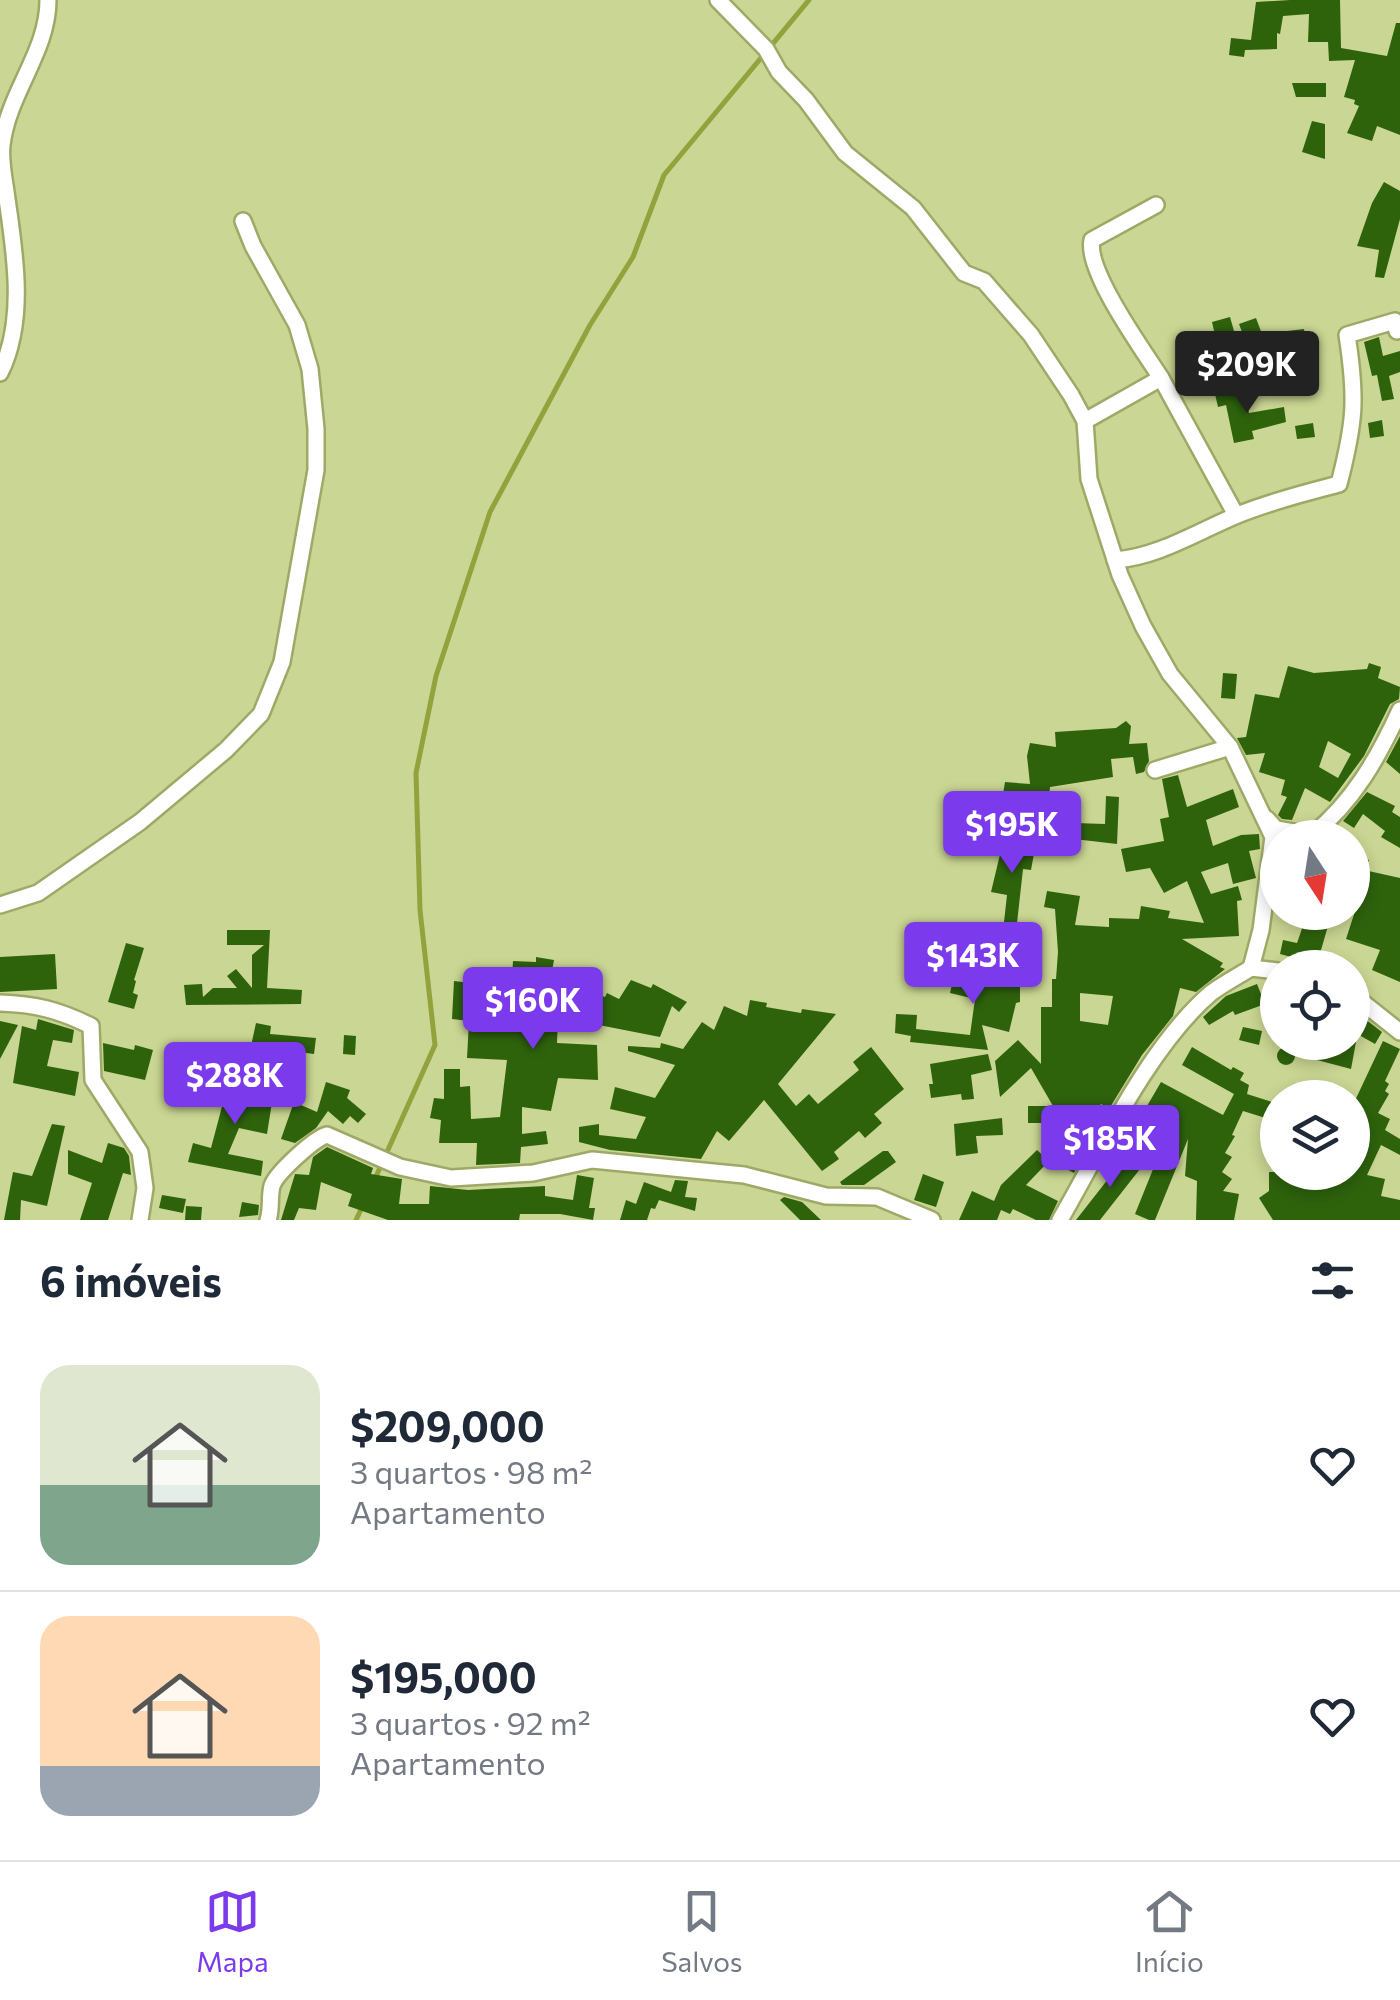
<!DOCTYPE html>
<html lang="pt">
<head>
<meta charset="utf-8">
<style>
  body { margin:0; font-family:Commissioner,sans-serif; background:#f2f2f3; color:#1f2937; height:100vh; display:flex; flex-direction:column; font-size:38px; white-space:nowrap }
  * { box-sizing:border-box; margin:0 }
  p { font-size:32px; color:#747a83 }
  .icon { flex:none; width:55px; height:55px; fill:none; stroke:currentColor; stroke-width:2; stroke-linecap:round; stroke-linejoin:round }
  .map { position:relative; height:1220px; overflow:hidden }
  .details { display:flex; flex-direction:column; background:#fff; flex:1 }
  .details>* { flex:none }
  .needle { width:65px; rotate:168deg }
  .buttons { position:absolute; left:1260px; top:820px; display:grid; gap:20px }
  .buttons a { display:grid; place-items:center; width:110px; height:110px; border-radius:50%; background:#fff; box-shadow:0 5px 15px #0003; font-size:50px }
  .price { position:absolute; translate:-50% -85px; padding:0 22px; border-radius:10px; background:#7c3aed; color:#fff; font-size:32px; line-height:65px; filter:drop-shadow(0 2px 5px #0008) }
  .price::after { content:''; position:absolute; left:50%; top:60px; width:30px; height:22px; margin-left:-15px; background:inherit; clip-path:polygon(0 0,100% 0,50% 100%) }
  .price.selected { background:#222; color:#fff }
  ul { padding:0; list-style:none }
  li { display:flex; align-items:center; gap:30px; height:250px; padding:0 40px }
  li+li { border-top:2px solid #e0e1e3 }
  li span { display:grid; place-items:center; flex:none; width:280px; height:200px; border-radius:30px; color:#555 }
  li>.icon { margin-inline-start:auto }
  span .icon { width:120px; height:120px; fill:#fffc; stroke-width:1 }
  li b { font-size:42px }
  h2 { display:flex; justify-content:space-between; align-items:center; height:120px; padding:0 40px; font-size:42px }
  .tabs { display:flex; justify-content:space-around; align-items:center; height:140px; border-top:2px solid #e0e1e3; background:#fff; font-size:28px; color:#747a83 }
  .tabs a { display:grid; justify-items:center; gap:5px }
  .tabs .selected { color:#7c3aed }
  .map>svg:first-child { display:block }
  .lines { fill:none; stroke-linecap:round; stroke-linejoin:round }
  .stream { stroke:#94a23d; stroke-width:5 }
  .building { fill:#2e630c; fill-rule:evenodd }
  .minor-casing { stroke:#9ea967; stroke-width:20 }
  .minor { stroke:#fff; stroke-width:15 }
</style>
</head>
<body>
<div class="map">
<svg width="1400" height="1220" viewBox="0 0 1400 1220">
  <rect width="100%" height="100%" fill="#cad693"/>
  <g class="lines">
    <!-- stream -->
    <g class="stream">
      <polyline points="374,1181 435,1045 420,910 416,773 436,676 490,512 590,325 633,257 664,175 809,0"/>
      <polyline points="356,1220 363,1205"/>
    </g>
  </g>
  <!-- building -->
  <g class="building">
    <polygon points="1290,0 1340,0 1341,48 1387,56 1396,23 1400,23 1400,135 1377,126 1372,141 1347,133 1359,106 1354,104 1355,100 1344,97 1355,60 1329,61 1328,42 1308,42 1309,14 1283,16 1280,34 1277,33 1277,49 1245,50 1244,57 1229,55 1231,38 1251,40 1256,2"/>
    <polygon points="1292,83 1326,83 1326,97 1296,97"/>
    <polygon points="1312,121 1325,124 1325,159 1302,152"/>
    <polygon points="1384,182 1400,191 1400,219 1384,278 1375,277 1379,250 1357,246 1372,203"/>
    <polygon points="1230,317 1234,331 1215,335 1212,322"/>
    <polygon points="1256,318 1262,334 1245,340 1239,324"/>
    <polygon points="1304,329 1310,374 1293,378 1287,331"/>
    <polygon points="1379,337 1383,356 1400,351 1400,372 1389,376 1394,399 1382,401 1377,375 1372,376 1364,342"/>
    <polygon points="1245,389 1249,413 1284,407 1286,422 1252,431 1254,439 1234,443 1226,405 1218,407 1215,394"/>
    <polygon points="1382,420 1384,436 1370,438 1368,423"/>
    <polygon points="1313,423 1315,437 1297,439 1295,426"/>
    <path d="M1369,663L1381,667L1378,678L1400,687L1399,699L1390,704L1364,756L1330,802L1305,788L1292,820L1282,819L1278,815L1287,797L1281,795L1285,780L1259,772L1265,753L1246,755L1237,738L1246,737L1255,694L1279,698L1288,666L1314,673L1367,669ZM1328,741L1351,754L1338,778L1319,767Z"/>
    <polygon points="1223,673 1237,674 1235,699 1221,698"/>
    <polygon points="1126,721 1131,726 1129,744 1147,743 1149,761 1144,772 1136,774 1133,757 1111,759 1113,777 1050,787 1048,812 1016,809 1013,827 998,825 1005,782 1030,784 1027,756 1030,743 1056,747 1055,732 1116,728"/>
    <polygon points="1400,736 1400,774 1386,762"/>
    <path d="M1178,775L1187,807L1233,789L1239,807L1206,820L1213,846L1241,835L1259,834L1260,849L1249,851L1256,878L1233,884L1228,863L1201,872L1211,894L1238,886L1242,900L1237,901L1239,936L1182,939L1223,963L1220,967L1225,969L1196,992L1180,988L1173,1016L1142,1055L1109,1109L1101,1104L1079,1138L1089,1144L1074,1173L1061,1166L1075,1140L1043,1123H1028V1106H1053L1031,1068L1000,1097L995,1061L1018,1040L1041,1064V1007H1052V979H1056L1058,952L1055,909L1044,907L1047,891L1080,896L1075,925L1109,927V918L1139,919L1141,906L1170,911L1168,918L1204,923L1187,881L1164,893L1150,868L1126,872L1121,849L1164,841L1160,819L1169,817L1162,779ZM1080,993L1113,996L1108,1025L1080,1021Z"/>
    <polygon points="1367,792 1395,806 1392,812 1400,817 1400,848 1381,837 1385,831 1363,814 1354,828 1343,821"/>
    <polygon points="1106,796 1119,797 1117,844 1074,839 1075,823 1105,824"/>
    <polygon points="956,815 973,816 971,833 954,832"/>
    <polygon points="1003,842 1035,848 1031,870 1023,869 1017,923 1004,922 1007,895 991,892"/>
    <polygon points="1352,853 1369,860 1364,870 1400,878 1400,982 1372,970 1380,950 1346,939 1359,899 1352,898"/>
    <polygon points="1313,912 1332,912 1317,964 1280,954 1283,940 1297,943 1305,920 1310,921"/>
    <polygon points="227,930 270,930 267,988 302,990 301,1004 186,1005 184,985 202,984 203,997 213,988 237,988 227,976 236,969 252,988 252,955 264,945 227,945"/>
    <polygon points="126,943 144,948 134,980 136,981 133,993 138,995 134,1009 108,1002"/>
    <polygon points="989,950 1003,951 1003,984 1020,984 1020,1002 1016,1003 1009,1032 982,1025 988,1050 910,1042 911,1036 895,1033 896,1014 917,1015 916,1029 970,1035 975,999 950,993 956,967 987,973"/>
    <polygon points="55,954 57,989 0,992 0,957"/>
    <polygon points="536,957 554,960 550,982 525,978 522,1011 548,1014 557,978 579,983 578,989 605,997 607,993 619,999 631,980 651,988 653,984 687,1002 679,1012 672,1006 660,1037 558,1017 557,1043 597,1045 598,1080 558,1078 551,1111 522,1107 522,1134 546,1131 548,1144 521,1147 520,1163 476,1165 477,1143 439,1143 441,1120 430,1118 434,1098 444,1099 444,1069 460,1069 460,1087 470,1086 471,1119 500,1117 507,1060 467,1058 469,1021 452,1019 454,981 504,987 505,976 512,977 513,961 536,962"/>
    <polygon points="1257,984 1265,1004 1235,1015 1233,1011 1209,1025 1203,1017 1226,996"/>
    <polygon points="750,1000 767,1003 766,1007 801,1013 802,1009 836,1014 778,1084 796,1106 809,1094 818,1104 859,1070 853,1062 871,1047 904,1089 874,1114 882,1123 865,1138 859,1131 834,1152 839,1159 822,1171 764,1100 729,1141 717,1131 701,1159 610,1150 579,1142 579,1127 599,1124 599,1135 636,1139 646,1117 610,1109 615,1087 655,1098 675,1065 628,1051 628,1046 660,1048 661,1043 683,1049 702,1022 714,1030 724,1006 747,1016"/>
    <polygon points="1352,1009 1382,1032 1375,1044 1352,1031"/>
    <polygon points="38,1019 74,1030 72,1043 53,1040 47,1066 79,1072 75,1096 13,1083 22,1026 36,1030"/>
    <polygon points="0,1021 18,1025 0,1059"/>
    <polygon points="256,1023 271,1026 270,1034 316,1038 314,1054 251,1046"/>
    <polygon points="1243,1027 1262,1031 1259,1045 1239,1040"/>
    <polygon points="344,1035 356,1036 355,1055 343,1054"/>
    <polygon points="1383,1041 1400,1049 1385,1081 1389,1084 1385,1091 1389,1094 1378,1113 1390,1119 1385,1130 1400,1139 1400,1155 1381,1145 1367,1175 1385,1179 1381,1196 1400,1200 1400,1220 1273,1220 1259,1198 1269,1191 1269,1172 1352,1172 1352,1107"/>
    <polygon points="1321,1042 1356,1042 1351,1069 1317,1060"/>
    <polygon points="103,1043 134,1050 135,1045 153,1050 145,1080 104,1071"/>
    <circle cx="1286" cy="1056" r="9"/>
    <polygon points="1192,1047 1231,1070 1233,1067 1244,1073 1240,1080 1249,1085 1247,1094 1278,1104 1278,1122 1243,1111 1232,1135 1235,1136 1225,1153 1232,1157 1222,1172 1232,1179 1223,1191 1239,1194 1234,1220 1196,1220 1197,1181 1185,1176 1188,1139 1155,1220 1149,1220 1135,1214 1166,1137 1157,1147 1128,1132 1137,1116 1140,1118 1161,1082 1223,1115 1234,1094 1182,1065"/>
    <polygon points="988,1054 992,1070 971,1075 974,1099 962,1100 961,1094 931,1098 929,1084 933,1084 930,1064"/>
    <polygon points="222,1078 242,1083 244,1078 256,1082 252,1093 273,1096 267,1134 239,1128 228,1154 263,1161 261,1176 188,1162 193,1143 211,1148 224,1099 217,1097"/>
    <polygon points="326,1082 350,1090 347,1098 366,1114 358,1123 350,1116 343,1124 328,1111 316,1128 295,1143 281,1139 294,1102 317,1112"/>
    <polygon points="1002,1118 1003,1135 976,1136 978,1153 956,1156 954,1124"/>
    <polygon points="1272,1122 1278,1123 1278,1157 1265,1154"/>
    <polygon points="52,1124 65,1126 47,1206 21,1200 20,1220 4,1220 13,1172 32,1176"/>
    <polygon points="108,1143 124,1148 129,1156 131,1175 123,1173 108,1220 80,1220 92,1183 68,1174 68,1150 102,1163"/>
    <polygon points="327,1147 373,1168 371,1174 402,1179 399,1204 429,1204 430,1186 468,1190 545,1186 545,1196 573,1200 577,1175 594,1178 589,1208 595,1208 593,1220 560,1214 520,1214 519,1220 388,1220 348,1206 352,1194 321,1182 316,1210 299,1208 294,1220 281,1220 295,1174 309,1175 313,1157"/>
    <polygon points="1037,1150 1049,1161 1026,1185 1058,1201 1049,1220 1036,1220 1013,1209 1010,1214 1001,1210 997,1220 959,1220 972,1191 994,1201 1001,1185"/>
    <polygon points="883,1151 888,1151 896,1162 864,1185 842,1185 840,1182"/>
    <polygon points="1111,1157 1140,1169 1100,1220 1076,1220 1112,1174 1104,1171"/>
    <polygon points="923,1174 944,1182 936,1207 914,1200"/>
    <polygon points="675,1180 688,1181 685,1197 697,1198 695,1211 659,1200 655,1209 651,1208 647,1220 620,1220 626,1200 636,1204 644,1182 671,1192"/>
    <polygon points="162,1195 186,1199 183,1213 159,1208"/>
    <polygon points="784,1197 802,1202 821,1220 800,1220 780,1200"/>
    <polygon points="242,1202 259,1205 258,1215 239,1217"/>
    <polygon points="186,1206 202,1207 201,1220 185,1220"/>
  </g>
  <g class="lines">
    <!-- minor casing -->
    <g class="minor-casing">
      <g id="minor">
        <polyline points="718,0 766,49 779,72 806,100 845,153 913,208 964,273 984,281 1031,335 1071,395 1085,421 1089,479 1120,575 1143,626 1170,674 1230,747 1273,837 1261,930 1251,968"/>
        <path d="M1156,205L1092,240C1085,270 1143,350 1161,378"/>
        <path d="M0,373C26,321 15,254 7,199C5,182 0,162 2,145C8,93 48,52 48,0"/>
        <polyline points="1085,421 1161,378 1236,515"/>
        <path d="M1115,560C1159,557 1200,530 1240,514C1272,501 1305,493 1339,484C1355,422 1357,399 1347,335L1395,321L1397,331L1400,330"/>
        <polyline points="1155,770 1230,747"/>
        <path d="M1267,819L1276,829L1312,835C1353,802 1378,758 1400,710"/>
        <polyline points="0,905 38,893 140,822 226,750 261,714 282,662 316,470 316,429 310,369 297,325 253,246 243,221"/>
        <polyline points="1352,994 1400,1032"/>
        <path d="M0,1003C35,1004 59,1010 91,1026L93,1080L140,1152L145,1188L140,1220"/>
        <path d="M268,1220C272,1208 269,1197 272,1186C276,1173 315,1138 327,1135L400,1167L451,1178L533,1173L592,1160L744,1175L826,1196L877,1197L932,1220"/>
        <path d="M1060,1220C1101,1149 1149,1046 1211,993C1223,984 1238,976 1251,968L1278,971"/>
      </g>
    </g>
    <!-- minor -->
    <use href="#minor" class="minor"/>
  </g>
</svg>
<div class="buttons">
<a><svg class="needle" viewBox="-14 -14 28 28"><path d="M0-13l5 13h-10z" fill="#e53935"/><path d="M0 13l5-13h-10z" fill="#747a83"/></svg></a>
<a><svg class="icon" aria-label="locate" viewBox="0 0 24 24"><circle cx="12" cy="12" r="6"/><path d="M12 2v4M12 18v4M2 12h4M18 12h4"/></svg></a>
<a><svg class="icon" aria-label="layers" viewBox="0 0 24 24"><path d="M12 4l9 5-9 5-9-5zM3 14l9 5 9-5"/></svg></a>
</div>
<b class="price selected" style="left:1247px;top:416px">$209K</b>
<b class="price" style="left:1012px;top:876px">$195K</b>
<b class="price" style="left:973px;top:1007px">$143K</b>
<b class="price" style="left:533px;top:1052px">$160K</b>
<b class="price" style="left:235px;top:1127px">$288K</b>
<b class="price" style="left:1110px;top:1190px">$185K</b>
</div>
<section class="details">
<h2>6 imóveis<svg class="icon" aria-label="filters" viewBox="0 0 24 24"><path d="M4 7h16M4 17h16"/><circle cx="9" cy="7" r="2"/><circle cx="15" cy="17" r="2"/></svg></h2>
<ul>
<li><span style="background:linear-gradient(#dfe7d0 60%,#7fa58c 0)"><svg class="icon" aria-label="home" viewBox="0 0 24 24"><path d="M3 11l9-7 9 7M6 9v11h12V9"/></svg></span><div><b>$209,000</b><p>3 quartos · 98 m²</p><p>Apartamento</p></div><svg class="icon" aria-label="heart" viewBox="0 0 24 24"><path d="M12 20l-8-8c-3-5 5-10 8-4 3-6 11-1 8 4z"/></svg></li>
<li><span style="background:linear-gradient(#ffd9b3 75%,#9aa5b1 0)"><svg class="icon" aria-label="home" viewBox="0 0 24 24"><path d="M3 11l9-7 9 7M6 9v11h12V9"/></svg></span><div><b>$195,000</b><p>3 quartos · 92 m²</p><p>Apartamento</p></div><svg class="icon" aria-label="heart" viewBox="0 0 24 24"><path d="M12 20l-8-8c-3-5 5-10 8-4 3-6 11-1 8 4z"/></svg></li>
</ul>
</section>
<nav class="tabs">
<a class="selected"><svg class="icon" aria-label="map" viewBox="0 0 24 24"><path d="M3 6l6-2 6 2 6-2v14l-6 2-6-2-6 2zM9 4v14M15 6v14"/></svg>Mapa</a>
<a><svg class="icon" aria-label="saved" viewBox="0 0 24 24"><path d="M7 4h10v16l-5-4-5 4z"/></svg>Salvos</a>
<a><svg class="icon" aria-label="home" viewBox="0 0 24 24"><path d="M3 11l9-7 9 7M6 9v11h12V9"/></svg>Início</a>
</nav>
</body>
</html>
